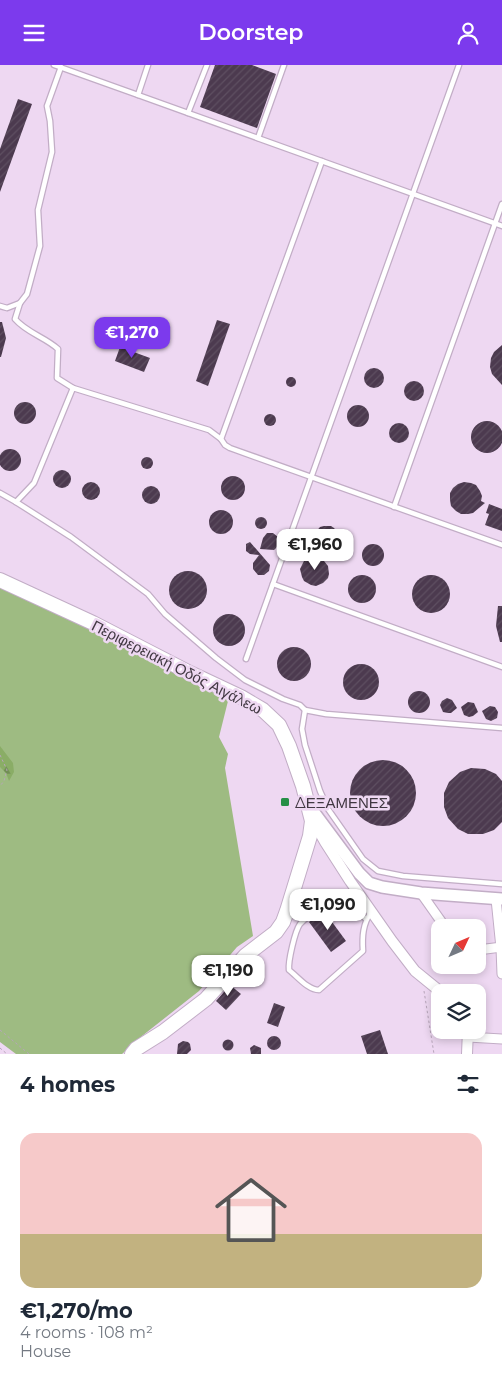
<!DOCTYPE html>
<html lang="en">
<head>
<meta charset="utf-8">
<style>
  body { margin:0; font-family:Montserrat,sans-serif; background:#f6f6f7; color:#1f2937; height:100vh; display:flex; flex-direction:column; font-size:19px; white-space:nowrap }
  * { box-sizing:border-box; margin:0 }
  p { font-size:16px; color:#747a83 }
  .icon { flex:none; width:28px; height:28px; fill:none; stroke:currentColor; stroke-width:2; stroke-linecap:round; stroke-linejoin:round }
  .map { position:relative; height:989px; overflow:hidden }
  .side { display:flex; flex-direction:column; background:#fff; flex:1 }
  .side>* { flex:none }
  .needle { width:32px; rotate:46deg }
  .fabs { position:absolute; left:431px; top:854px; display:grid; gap:10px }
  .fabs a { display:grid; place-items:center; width:55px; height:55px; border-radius:10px; background:#fff; box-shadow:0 2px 8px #0003; font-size:25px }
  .price { position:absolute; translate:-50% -42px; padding:0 11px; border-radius:10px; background:#fff; color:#222; font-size:16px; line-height:32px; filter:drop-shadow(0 1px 2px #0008) }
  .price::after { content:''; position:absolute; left:50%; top:30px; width:15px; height:11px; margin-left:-8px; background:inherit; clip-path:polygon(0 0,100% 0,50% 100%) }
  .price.current { background:#7c3aed; color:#fff }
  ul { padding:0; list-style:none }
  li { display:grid; align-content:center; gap:10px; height:265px; padding:0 20px }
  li+li { border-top:1px solid #e0e1e3 }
  li span { display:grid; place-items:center; height:155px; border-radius:15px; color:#555 }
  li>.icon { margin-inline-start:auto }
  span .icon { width:90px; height:90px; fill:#fffc; stroke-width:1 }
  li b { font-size:21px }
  h2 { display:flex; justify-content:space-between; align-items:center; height:60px; padding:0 20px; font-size:21px }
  header { display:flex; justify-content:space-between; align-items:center; height:65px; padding:0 20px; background:#7c3aed; color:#fff; font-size:22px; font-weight:600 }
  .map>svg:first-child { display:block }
  .grass { fill:#9ebb82 }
  .forest { fill:url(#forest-firs) }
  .building { fill:url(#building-hatch) }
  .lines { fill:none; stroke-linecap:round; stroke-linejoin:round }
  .service-casing { stroke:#c2adc6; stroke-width:7 }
  .minor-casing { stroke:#c2adc6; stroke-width:11 }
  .tertiary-casing { stroke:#c2adc6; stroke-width:12 }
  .secondary-casing { stroke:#c2adc6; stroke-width:14 }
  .trunk-casing { stroke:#c2adc6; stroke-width:16 }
  .path { stroke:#b7a5ba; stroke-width:1; stroke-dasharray:2.5 2.5; stroke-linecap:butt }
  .service { stroke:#fff; stroke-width:4.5 }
  .minor { stroke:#fff; stroke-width:9 }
  .tertiary { stroke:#fff; stroke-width:10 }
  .secondary { stroke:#fff; stroke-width:11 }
  .trunk { stroke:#fff; stroke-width:14 }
  .poi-dot { fill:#258f46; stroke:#eed8f2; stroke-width:2 }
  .labels { text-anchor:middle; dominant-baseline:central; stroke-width:5; stroke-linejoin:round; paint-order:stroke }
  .street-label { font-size:15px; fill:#413842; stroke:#eed8f2 }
  .poi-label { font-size:15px; fill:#413842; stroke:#eed8f2; text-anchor:start }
</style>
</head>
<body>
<header><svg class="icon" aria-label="menu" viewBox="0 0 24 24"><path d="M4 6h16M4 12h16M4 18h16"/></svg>Doorstep<svg class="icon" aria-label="person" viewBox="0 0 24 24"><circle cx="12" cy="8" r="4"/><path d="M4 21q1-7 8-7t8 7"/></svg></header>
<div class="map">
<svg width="502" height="989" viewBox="0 0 502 989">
  <defs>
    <pattern id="forest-firs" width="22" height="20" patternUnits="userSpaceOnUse" patternTransform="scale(1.25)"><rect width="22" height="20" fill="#8aad66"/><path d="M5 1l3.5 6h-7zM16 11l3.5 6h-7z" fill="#728e56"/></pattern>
    <pattern id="building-hatch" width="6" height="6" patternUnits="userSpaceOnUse" patternTransform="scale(1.25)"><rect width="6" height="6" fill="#4c3a4f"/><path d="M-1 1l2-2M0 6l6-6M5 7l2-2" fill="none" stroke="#5e4f61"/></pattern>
  </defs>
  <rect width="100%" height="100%" fill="#eed8f2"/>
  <!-- grass -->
  <polygon class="grass" points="0,520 229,632 219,672 228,689 225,703 253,871 237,882 199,926 142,971 122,989 16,989 0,977"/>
  <!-- forest -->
  <polygon class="forest" points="0,681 13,698 14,707 9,716 6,708 0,702"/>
  <!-- building -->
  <g class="building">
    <polygon points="215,0 252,0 276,9 257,63 200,42"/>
    <polygon points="18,34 32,39 0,127 0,84"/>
    <polygon points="217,255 230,259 208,321 196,316"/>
    <polygon points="0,257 2,257 6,273 1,292 0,292"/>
    <polygon points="502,280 502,320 492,309 490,302 491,293 494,287"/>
    <polygon points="120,282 150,293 144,307 115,296"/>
    <circle cx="374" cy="313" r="10"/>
    <circle cx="291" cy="317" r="5"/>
    <circle cx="414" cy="326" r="10"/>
    <circle cx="25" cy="348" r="11"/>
    <circle cx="358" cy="351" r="11"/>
    <circle cx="270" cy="355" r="6"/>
    <circle cx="487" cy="372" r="16"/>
    <circle cx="399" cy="368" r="10"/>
    <circle cx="10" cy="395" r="11"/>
    <circle cx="147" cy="398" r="6"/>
    <circle cx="62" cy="414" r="9"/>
    <circle cx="233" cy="423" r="12"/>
    <polygon points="464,417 471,418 476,420 480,426 482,431 481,436 485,438 473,448 468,449 461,449 456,446 451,441 450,435 450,428 453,423 458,419"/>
    <circle cx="91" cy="426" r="9"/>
    <circle cx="151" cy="430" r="9"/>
    <polygon points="489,439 502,444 502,466 485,460 489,449 486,448"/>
    <circle cx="221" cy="457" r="12"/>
    <circle cx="261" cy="458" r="6"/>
    <polygon points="324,461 331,461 334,463 339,469 340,472 339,479 334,485 330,486 322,487 317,482 314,475 315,468 320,462"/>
    <polygon points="267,468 273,468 278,472 279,478 276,483 274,485 260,484 263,473"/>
    <polygon points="250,477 270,500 269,506 264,510 258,510 253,504 253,498 259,490 250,489 246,486 246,479"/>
    <circle cx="373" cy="490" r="11"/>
    <polygon points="320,491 328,501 329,509 328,513 323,518 316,521 311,520 304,516 302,512 300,504 304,496 307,494"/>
    <circle cx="188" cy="525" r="19"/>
    <circle cx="362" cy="524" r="14"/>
    <circle cx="431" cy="529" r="19"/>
    <polygon points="498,541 502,541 502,577 500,577 496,561"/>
    <circle cx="229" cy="565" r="16"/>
    <circle cx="294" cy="599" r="17"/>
    <circle cx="361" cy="617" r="18"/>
    <circle cx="419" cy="637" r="11"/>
    <polygon points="447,633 452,635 457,643 451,648 448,648 443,647 440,640 442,636"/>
    <polygon points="468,637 474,638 478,647 473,651 469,652 464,650 461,642"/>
    <polygon points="490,641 495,642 498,647 497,653 491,656 486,654 482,646"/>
    <circle cx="383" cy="728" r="33"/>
    <polygon points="471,703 485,704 496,709 502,716 502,757 494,765 483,769 468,769 458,764 448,753 444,742 444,728 449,717 460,707"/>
    <polygon points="324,846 346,876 331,887 309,857"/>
    <polygon points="230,920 241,929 226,945 216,936"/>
    <polygon points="274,938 285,942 278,962 267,958"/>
    <polygon points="380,965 388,989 367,989 361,971"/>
    <circle cx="274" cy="978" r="7"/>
    <circle cx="228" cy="980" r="5.5"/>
    <polygon points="183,976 188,977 190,979 191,985 187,989 177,989 178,979"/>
    <polygon points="254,980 261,983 261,989 251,989 250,983"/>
  </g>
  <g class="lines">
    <!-- service casing -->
    <g class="service-casing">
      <g id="service">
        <polyline points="54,0 138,30 148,0"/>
        <path d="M61,2L47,41L50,56L52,87L38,145L40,181L27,229L20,238L15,254C27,268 45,272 58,284L57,313L73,323"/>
        <polyline points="138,30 502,161"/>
        <polyline points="188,48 207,0"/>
        <polyline points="258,73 284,0"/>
        <polyline points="322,96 221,374 225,380 230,383 502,480"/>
        <polyline points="0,241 7,243 20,238"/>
        <polyline points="0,428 16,437 34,418 73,323 209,365 221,374"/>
        <polyline points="16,437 71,472 148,529 165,549 216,593 245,615 283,634 300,640 305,645 302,664 305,680 320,726 328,744 363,794 378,806 403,811 502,819"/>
        <polyline points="394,442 502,139"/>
        <polyline points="273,519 502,602"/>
        <polyline points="246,594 459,0"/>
        <polyline points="305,645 326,649 502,663"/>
        <path d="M366,854C359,849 350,839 340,837C331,835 306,852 300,859C295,866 288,896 289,905C298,912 308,925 319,925L363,886C362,871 363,859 371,847"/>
      </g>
    </g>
    <!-- minor casing -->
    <g class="minor-casing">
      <g id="minor">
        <polyline points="421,828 445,862"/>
        <polyline points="496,834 501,883 502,909"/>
        <polyline points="478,885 502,882"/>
        <polyline points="468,972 502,974"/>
      </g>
    </g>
    <!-- tertiary casing -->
    <g class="tertiary-casing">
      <g id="tertiary">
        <polyline points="323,761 321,770 325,777 350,816 392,876 415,906 442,928"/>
        <polyline points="467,989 468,965"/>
      </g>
    </g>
    <!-- secondary casing -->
    <g class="secondary-casing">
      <polyline id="secondary" points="310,742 359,808 369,818 382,822 421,828 502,834"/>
    </g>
    <!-- trunk casing -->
    <g class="trunk-casing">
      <polyline id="trunk" points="0,515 93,558 190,608 241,632 263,645 279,660 289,681 303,721 312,756 310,771 287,846 283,857 276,867 246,890 206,934 163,967 136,984 132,989"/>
    </g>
    <!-- path -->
    <g class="path">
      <polyline points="0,690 7,705 4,716 0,721"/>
      <polyline points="424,926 434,989"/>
      <polyline points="0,965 29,989"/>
      <polyline points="0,983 7,989"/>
    </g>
    <!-- service -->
    <use href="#service" class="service"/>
    <!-- minor -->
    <use href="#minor" class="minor"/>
    <!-- tertiary -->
    <use href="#tertiary" class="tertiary"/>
    <!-- secondary -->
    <use href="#secondary" class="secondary"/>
    <!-- trunk -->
    <use href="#trunk" class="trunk"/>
  </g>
  <!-- markers -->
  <rect class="poi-dot" x="280" y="732" width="10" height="10" rx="2.5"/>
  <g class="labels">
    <!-- street labels -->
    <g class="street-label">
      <text transform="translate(177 602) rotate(27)">Περιφερειακή Οδός Αιγάλεω</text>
    </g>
    <!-- poi labels -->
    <g class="poi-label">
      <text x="295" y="737">ΔΕΞΑΜΕΝΕΣ</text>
    </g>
  </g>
</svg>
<div class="fabs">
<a><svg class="needle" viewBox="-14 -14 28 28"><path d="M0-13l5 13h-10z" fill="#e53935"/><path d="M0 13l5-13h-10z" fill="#747a83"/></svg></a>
<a><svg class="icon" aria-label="layers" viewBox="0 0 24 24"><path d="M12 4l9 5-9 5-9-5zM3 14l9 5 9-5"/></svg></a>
</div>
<b class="price current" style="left:132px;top:294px">€1,270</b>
<b class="price" style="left:315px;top:506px">€1,960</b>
<b class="price" style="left:328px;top:866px">€1,090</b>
<b class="price" style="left:228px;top:932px">€1,190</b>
</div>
<section class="side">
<h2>4 homes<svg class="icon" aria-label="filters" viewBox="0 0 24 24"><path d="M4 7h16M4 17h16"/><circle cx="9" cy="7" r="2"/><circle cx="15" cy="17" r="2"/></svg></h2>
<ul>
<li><span style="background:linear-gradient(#f6c9c9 65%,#c2b280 0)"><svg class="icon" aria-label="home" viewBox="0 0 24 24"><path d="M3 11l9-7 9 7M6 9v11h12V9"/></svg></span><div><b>€1,270/mo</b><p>4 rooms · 108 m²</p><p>House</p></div></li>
</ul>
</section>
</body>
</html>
